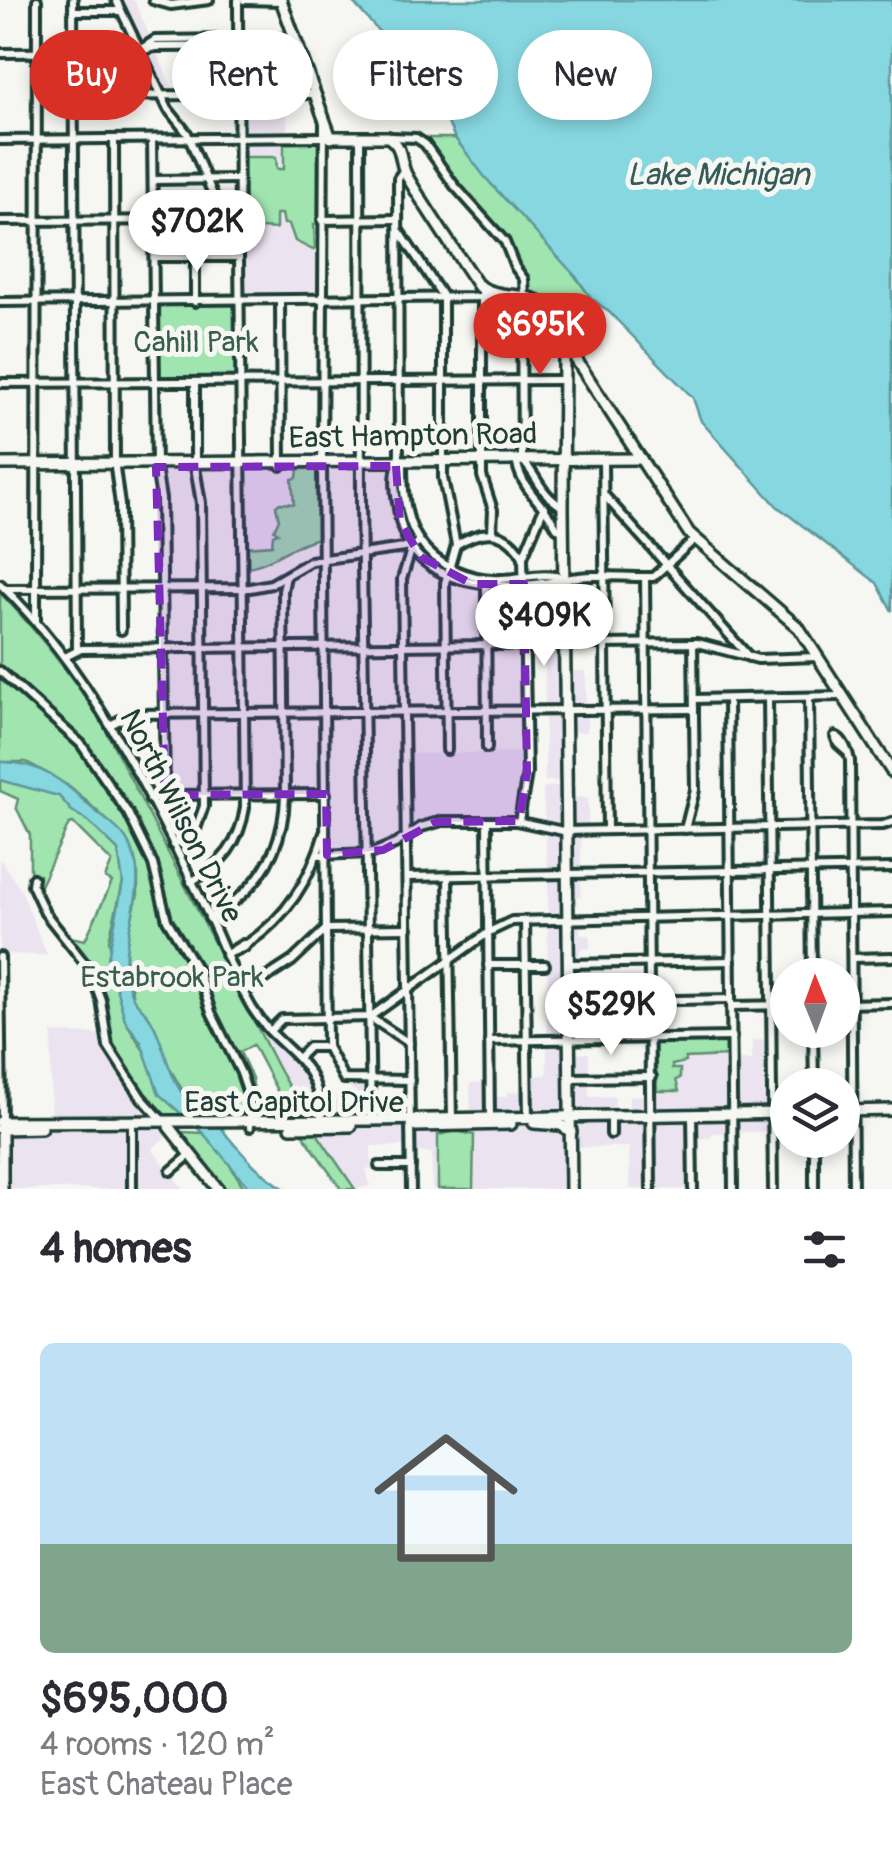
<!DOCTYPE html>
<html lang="en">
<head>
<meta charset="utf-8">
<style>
  body { margin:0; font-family:Pangolin,sans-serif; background:#f2f2f3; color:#2b2b33; height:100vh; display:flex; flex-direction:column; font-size:38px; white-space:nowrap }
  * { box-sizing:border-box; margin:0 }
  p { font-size:32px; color:#7c7c81 }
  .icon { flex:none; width:55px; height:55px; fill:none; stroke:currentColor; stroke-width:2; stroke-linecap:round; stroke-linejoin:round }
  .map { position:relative; height:1189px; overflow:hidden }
  .panel { display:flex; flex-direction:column; background:#fff; flex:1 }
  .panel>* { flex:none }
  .guide { position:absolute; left:30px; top:30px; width:832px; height:90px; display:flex; gap:20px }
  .needle { width:65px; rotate:359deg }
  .fabs { position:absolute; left:770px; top:958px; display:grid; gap:20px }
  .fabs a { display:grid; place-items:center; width:90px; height:90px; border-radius:50%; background:#fff; box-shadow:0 5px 15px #0003; font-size:50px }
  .price { position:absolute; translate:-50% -85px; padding:0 22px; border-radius:35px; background:#fff; color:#222; font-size:32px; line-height:65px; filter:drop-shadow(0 2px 5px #0008) }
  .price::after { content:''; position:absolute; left:50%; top:60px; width:30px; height:22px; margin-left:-15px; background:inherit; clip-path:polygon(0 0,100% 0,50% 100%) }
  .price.on { background:#d93025; color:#fff }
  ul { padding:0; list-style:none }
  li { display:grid; align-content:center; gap:20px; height:530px; padding:0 40px }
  li span { display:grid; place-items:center; height:310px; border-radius:15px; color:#555 }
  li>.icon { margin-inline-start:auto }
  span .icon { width:180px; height:180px; fill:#fffc; stroke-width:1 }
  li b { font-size:42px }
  h2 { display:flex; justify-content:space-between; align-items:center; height:120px; padding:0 40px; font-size:42px }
  .pill { padding:0 35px; border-radius:45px; background:#fff; box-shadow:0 5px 15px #0003; font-size:35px; line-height:90px }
  .pill.on { background:#d93025; color:#fff }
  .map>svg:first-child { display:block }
  .built { fill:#ebe4f0 }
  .green { fill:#a0e4af; stroke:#609072; stroke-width:2.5 }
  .water { fill:#87d7e1; stroke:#5d999c; stroke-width:2.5 }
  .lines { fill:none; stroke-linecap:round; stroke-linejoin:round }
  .minor-casing { stroke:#1f3d34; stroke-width:14 }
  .major-casing { stroke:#1f3d34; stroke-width:16 }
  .minor { stroke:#f6f6f2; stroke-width:6 }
  .major { stroke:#f6f6f2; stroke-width:9 }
  .marked { fill:#7b2cbf; fill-opacity:0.2; stroke:#7b2cbf; stroke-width:8; stroke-dasharray:20 12; stroke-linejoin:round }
  .labels { text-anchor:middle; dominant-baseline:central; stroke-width:10; stroke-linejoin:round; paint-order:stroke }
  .park-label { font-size:30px; fill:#395e4d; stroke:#f6f6f2 }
  .street-label { font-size:30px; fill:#1f3d34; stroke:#f6f6f2 }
  .water-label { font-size:32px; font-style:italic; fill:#345c57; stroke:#f6f6f2 }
</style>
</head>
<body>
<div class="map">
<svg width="892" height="1189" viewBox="0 0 892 1189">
  <rect width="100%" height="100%" fill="#f6f6f2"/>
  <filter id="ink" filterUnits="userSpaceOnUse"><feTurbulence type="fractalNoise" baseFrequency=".01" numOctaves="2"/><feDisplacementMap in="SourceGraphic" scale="20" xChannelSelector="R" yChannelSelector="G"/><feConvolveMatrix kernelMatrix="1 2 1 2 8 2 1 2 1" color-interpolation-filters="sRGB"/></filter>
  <g filter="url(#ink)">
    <!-- built -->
    <g class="built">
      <polygon points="116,0 134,0 176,96 161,96"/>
      <polygon points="241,99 287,99 287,135 242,135"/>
      <polygon points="243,142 318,142 319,297 243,298"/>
      <polygon points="244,469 318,469 319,538 293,546 265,563 246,567"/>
      <polygon points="545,619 565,619 565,671 586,671 587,732 566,732 566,781 545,781"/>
      <polygon points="525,752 525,782 518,818 439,819 412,830 409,828 408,754"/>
      <polygon points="566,786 567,798 588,797 588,830 581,831 581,896 568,896 568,919 580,919 580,935 590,935 590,948 580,949 579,963 588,963 592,1001 570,1002 571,1054 589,1053 589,1097 615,1096 615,1116 629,1116 629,1096 652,1095 652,1115 787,1113 787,1131 712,1133 711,1138 693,1138 693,1189 630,1189 629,1147 571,1147 571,1120 471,1122 470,1083 490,1082 490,1097 507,1097 507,1092 527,1091 527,1076 547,1075 548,877 543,791 544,787"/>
      <polygon points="0,859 21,890 47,955 0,954"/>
      <polygon points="270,1031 303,1061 321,1100 352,1100 352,1081 370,1080 371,1120 432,1119 433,1127 553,1125 567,1133 567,1189 432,1189 432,1153 411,1152 410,1146 371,1146 371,1168 366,1169 370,1186 355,1189 305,1116 277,1066 263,1039"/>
      <polygon points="52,1033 102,1034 108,1050 149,1111 148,1117 50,1120"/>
      <polygon points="752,1040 769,1040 770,1109 737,1109 737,1060 752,1060"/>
      <polygon points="728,1041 729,1109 656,1111 655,1042"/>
      <polygon points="5,1130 165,1130 169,1134 152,1149 183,1189 5,1189"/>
    </g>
    <!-- green -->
    <g class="green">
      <polygon points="427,138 455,138 492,185 570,269 591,298 554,323 528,292 526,280 506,241 464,195 426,141 429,141"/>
      <polygon points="284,142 318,142 318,224 314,224 315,248 313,250 295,241 289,224 284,224 282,214 276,214 276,229 243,227 242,157 276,157 277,169 284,169"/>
      <polygon points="235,305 235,379 160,379 157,306"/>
      <path d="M298,469H318L319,538C292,543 273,564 246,567L245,547L272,545L273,535L278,533L274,530L279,519L276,506L280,503L294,504L292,479L297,478Z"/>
      <path d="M0,593C37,631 69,673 99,717L277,1066L305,1116L355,1189H341L291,1117L253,1045L240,1052L252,1078L258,1119L215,1118L188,1100L160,1051L158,1035L149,1017L133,999L126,959L127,937L138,894V874L120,832L72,788L36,767L26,762H0Z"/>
      <polygon points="0,780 59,796 72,811 89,822 118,850 123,882 109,940 125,1020 185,1118 165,1118 161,1115 142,1094 128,1070 111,1048 98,984 68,939 69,932 70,937 85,940 112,882 105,878 112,862 73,823 69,824 38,890 46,909 54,915 49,917 36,889 39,875 30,871 30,835 16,807 18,799 0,791"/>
      <polygon points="655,1042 726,1042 727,1056 685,1058 685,1062 672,1065 672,1069 680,1069 680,1078 676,1080 679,1091 657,1091"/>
      <polygon points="456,1131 474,1135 473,1189 438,1189 438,1135"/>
      <polygon points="184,1132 203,1133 225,1157 245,1189 222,1189 183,1139"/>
    </g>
    <!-- water -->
    <g class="water">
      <polygon points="351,0 892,0 892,611 877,583 777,506 701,421 693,398 609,312 591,298 578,279 484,176 455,138 438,102 406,70 381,34"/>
      <path d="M0,762C35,761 63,779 86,803C99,816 116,824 126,839C159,889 108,943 132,996C136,1005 146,1011 151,1020C164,1042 166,1068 180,1090C187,1102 200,1106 210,1114C218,1120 222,1130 229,1138C246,1158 262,1175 285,1189H250L204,1134L159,1094L141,1042L125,1020L108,958L123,882L118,850L89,822L72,811L59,796L0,780Z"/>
    </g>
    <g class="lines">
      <!-- minor casing -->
      <g class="minor-casing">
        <g id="minor">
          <polyline points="73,0 77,650"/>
          <path d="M116,0L168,109L187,133L239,257L245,807C240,843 222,864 191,882"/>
          <polyline points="153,0 171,5 209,0"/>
          <polyline points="244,0 281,1"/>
          <polyline points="73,11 121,11"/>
          <polyline points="141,49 155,40 295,38"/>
          <polyline points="0,53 136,52 155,47 298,46"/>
          <polyline points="73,96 315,94"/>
          <polyline points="324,121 322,466 327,1047 344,1079 410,1080"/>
          <polyline points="360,137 361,505 371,1120"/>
          <polyline points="391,137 416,138 425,144 454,185 505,242 515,267 524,279 525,297"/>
          <polyline points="114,139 115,468 120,505 121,630"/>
          <polyline points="152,139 156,467 161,499 165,795"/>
          <polyline points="0,140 324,137"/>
          <path d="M403,171L398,178L399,461C392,476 396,498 399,515C412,594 509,591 567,579C593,573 625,578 653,577L694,540"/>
          <polyline points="153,180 238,179"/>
          <polyline points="322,220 398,219"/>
          <polyline points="0,221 229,220"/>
          <polyline points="400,232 443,297 443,478 456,545 445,583 447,750"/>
          <polyline points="154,257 239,257 238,0"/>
          <polyline points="195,257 195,302"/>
          <polyline points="482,288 482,476 493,510 492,532"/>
          <polyline points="521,297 522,460"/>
          <polyline points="0,302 491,297"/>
          <polyline points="280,302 281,466"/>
          <polyline points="0,383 564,380"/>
          <path d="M521,461L517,464C523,492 545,504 557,528L563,530"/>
          <path d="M523,461C539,478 538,491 562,507"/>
          <polyline points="603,461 607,830"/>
          <path d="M399,462L403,466C403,512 410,549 455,570C469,576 486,580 501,579C521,579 545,571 563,578"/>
          <polyline points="604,495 749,657"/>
          <path d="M456,545C482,528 505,527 523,557"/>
          <polyline points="645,577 651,1189"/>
          <path d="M0,584C96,676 152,800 210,918C224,948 235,979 252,1008C282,1056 318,1053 322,1120"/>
          <polyline points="486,584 487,748"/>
          <polyline points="7,589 250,588 271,584 311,561 411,547"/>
          <polyline points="36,622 37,0"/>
          <polyline points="65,657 81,649 697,643 758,659 817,657"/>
          <polyline points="0,671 81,744 128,813 153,864 167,920 198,971 211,1012 241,1073 248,1094 250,1127"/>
          <polyline points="809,697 812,975"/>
          <polyline points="768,698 773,1189"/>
          <polyline points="694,699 842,696"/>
          <polyline points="728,699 733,1189"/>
          <polyline points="110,725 132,714 694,709"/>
          <path d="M847,752L838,744L835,736C843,738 849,753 850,761L853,1189"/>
          <polyline points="150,800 165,795 326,794"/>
          <polyline points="487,821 490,1119"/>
          <polyline points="519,821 527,773 523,557 544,507"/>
          <polyline points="685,829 695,790 693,643"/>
          <polyline points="173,845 196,829 204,806 201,503 195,467 195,382"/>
          <polyline points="318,855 372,853 395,844 421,827 442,821 516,821 563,831 883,825 892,822"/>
          <polyline points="408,877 892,868"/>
          <polyline points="448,877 452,1119"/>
          <polyline points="33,878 32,885 45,913 90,970 101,1000 108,1046 141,1097 163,1121"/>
          <path d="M209,918C258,891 284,851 285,795L283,591L286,576"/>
          <polyline points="525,920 528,1118"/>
          <polygon points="243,944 247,944 245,947 225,955"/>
          <path d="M247,944C287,917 310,880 324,833"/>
          <polyline points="0,957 2,1122"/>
          <polyline points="853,958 892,957"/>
          <polyline points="569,964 731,961"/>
          <polyline points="488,965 545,965"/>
          <polyline points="244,992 292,961 326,929 408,928"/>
          <polyline points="569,1002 731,999"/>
          <polyline points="842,1004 892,1003"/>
          <polyline points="732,1006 788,1005"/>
          <polyline points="371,1018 409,1043"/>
          <polyline points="813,1030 814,1085"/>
          <polyline points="270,1031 282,1019 370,1017 489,932 512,921 892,912"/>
          <polyline points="489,1041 732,1037"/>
          <polyline points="299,1057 309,1047 327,1047"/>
          <polyline points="570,1078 652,1077"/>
          <polyline points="692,1115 693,1189"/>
          <polyline points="611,1116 611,1134"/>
          <polyline points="132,1122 132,1189"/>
          <polyline points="814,1140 814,1189"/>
          <polyline points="379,1166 411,1166"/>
          <polyline points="171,1171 190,1155"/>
          <polyline points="411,1189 402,579 412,547 419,543"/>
        </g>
      </g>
      <!-- major casing -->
      <g class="major-casing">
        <g id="major">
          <polyline points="281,0 331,138"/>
          <path d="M330,137H388C405,147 398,163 408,178C430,215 455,251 479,287"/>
          <path d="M478,285C500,300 518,291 538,301L689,533L799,628L892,772"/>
          <polyline points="569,348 564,354 563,508 571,1189"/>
          <polyline points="0,464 641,459"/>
          <polyline points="842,1111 892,1110"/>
          <polyline points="0,1122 371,1120 788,1113"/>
          <polyline points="534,1123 561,1125 571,1132"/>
          <polyline points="416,1126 511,1124"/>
          <polyline points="169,1127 218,1189"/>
          <polyline points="291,1127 351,1126"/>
          <polyline points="0,1129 41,1128"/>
          <polyline points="2,1189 2,1127"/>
        </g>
      </g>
      <!-- minor -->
      <use href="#minor" class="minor"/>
      <!-- major -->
      <use href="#major" class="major"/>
    </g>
  </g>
  <!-- marked area -->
  <path class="marked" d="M396,466L400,522L421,557L472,584H524L527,773L519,821L436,822L383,850L327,855L326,794L165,795L156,467Z"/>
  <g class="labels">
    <!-- park labels -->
    <g class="park-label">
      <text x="196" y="342">Cahill Park</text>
      <text x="172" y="977">Estabrook Park</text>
    </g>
    <!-- street labels -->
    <g class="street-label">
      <text transform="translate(413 436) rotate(-1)">East Hampton Road</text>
      <text transform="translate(181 816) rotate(63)">North Wilson Drive</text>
      <text x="294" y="1102">East Capitol Drive</text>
    </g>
    <!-- water labels -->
    <g class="water-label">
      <text x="718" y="175">Lake Michigan</text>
    </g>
  </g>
</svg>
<div class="fabs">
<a><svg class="needle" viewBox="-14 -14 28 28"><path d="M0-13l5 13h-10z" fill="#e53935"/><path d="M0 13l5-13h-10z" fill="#7c7c81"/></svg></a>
<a><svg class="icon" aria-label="layers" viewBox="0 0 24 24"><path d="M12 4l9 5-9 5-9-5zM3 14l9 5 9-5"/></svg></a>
</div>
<b class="price" style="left:197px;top:275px">$702K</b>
<b class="price on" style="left:540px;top:378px">$695K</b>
<b class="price" style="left:544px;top:669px">$409K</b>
<b class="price" style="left:611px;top:1058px">$529K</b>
<div class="guide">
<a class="pill on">Buy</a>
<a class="pill">Rent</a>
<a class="pill">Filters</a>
<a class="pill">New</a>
</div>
</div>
<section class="panel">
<h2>4 homes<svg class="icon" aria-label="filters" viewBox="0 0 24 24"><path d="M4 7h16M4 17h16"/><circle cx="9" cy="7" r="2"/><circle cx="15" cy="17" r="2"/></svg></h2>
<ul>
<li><span style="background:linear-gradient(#bfe0f5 65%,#7fa58c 0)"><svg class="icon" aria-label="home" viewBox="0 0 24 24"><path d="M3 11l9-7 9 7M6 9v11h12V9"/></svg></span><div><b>$695,000</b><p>4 rooms · 120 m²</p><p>East Chateau Place</p></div></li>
</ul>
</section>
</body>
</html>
